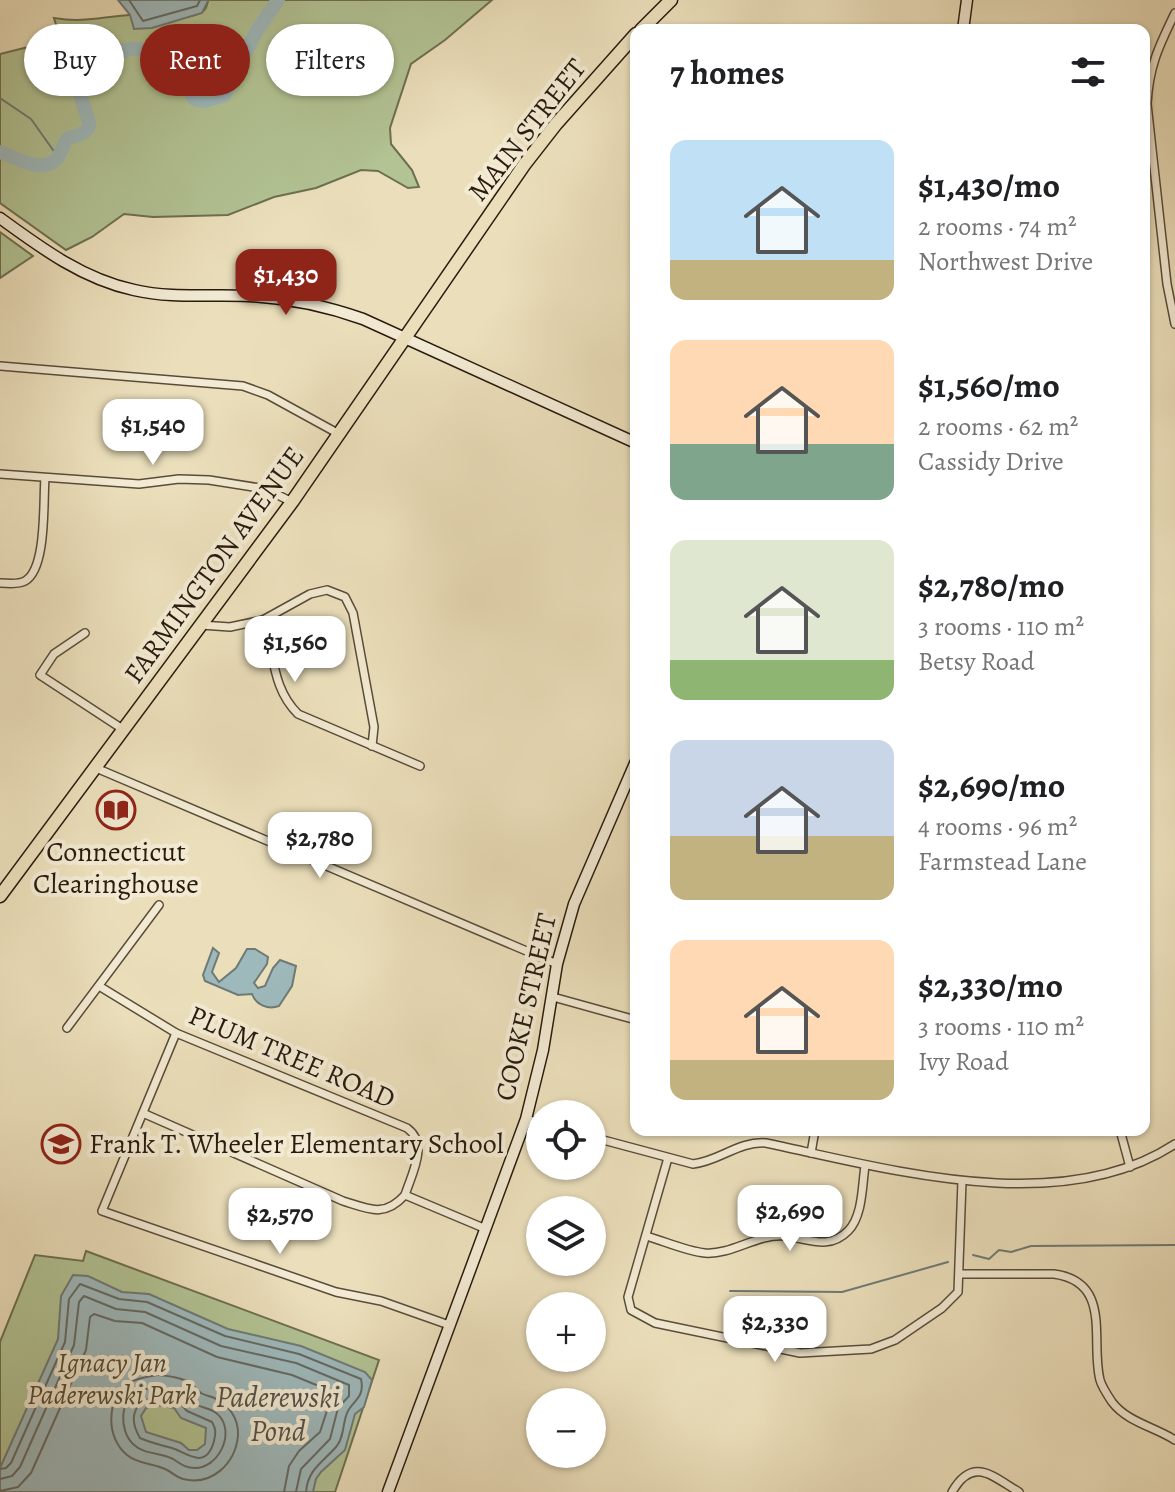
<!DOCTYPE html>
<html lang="en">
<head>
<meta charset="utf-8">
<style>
  body { margin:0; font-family:Alegreya,serif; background:#f2f2f2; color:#202124; height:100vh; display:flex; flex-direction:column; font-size:30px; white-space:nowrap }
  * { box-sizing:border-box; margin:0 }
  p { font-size:26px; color:#757577 }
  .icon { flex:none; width:44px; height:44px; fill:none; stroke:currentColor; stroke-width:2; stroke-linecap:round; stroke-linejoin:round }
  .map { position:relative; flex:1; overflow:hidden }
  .details { position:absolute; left:630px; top:24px; width:520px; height:1112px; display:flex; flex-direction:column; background:#fff; border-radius:16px; box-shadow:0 2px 6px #0004 }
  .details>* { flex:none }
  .banner { position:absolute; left:24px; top:24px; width:486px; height:72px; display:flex; gap:16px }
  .tools { position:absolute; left:526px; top:1100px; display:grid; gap:16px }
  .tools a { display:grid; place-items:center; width:80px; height:80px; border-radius:50%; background:#fff; box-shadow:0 2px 6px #0004; font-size:40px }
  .price { position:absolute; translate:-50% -68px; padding:0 18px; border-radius:16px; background:#fff; color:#222; font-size:26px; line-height:52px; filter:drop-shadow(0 2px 4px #0008) }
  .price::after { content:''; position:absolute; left:50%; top:48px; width:24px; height:18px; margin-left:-12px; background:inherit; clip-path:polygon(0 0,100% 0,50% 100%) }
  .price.current { background:#8f2418; color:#fff }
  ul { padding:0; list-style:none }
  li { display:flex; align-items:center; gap:24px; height:200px; padding:0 40px }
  li span { display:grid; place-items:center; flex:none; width:224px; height:160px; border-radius:16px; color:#555 }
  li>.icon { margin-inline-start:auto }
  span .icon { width:96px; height:96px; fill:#fffc; stroke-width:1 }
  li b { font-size:34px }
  h2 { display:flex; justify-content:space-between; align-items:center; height:96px; padding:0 40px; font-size:34px }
  .pill { padding:0 28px; border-radius:36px; background:#fff; box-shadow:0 2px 6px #0004; font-size:28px; line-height:72px }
  .pill.current { background:#8f2418; color:#fff }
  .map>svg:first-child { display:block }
  .green { fill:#b2c394; stroke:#6e6f51; stroke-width:2 }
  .water { fill:#9eb9bc; stroke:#6f7a76; stroke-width:2; fill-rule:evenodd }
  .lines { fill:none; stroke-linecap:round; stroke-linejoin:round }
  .shore { stroke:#646a65; stroke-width:2 }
  .stream { stroke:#6f7a76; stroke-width:2 }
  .river { stroke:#9eb9bc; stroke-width:14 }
  .minor-casing { stroke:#5a4c39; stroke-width:10 }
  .secondary-casing { stroke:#291b0e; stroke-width:13 }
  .trunk-casing { stroke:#291b0e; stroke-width:15 }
  .minor { stroke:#f2ead3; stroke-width:7 }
  .secondary { stroke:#f2ead3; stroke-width:10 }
  .trunk { stroke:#ebdfbb; stroke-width:12 }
  .labels { text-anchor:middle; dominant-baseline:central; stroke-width:8; stroke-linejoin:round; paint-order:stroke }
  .street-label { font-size:28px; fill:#291b0e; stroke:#f2ead3 }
  .poi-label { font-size:28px; fill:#291b0e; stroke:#f2ead3 }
  .park-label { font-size:28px; font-style:italic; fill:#524d36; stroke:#f2ead3 }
  .water-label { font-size:30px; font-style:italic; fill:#52524b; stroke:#f2ead3 }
</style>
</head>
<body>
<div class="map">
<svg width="1175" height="1492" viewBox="0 0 1175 1492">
  <rect width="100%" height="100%" fill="#ebdfbb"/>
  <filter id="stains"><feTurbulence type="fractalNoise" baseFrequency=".0025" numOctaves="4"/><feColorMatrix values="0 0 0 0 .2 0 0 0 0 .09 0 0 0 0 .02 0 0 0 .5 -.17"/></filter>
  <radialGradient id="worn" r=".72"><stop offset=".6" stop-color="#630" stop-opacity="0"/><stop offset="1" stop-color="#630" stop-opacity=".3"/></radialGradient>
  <!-- green -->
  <g class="green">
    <path d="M208,0H492L445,40L411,64L390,128L391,144L412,170L419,187L408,188L378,171L361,170L316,188L274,197L228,215L153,217L124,214L92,237L66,250L0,203V54L36,45L55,49L65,35L57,28L54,18C84,23 100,17 129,15C151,14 176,22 198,14C205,11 207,8 208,0Z"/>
    <polygon points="0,232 33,256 0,278"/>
    <polygon points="86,1251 379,1360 335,1492 0,1492 0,1342 35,1255 83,1261"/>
  </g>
  <!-- water -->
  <g class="water">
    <polygon points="118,0 208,0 208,1 202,13 152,28 134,29 130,15"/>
    <path d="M213,948L219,953L212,972L219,982L236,968L247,949H255L268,957L267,964L254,983L258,988L265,986L273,968L280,960L296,966L292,986L279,1006C268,1010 256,1005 252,994L238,995L205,981L203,975Z"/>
    <path d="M73,1275L88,1276L122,1292L149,1294L228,1329L301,1346L365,1372L372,1380L364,1407L355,1414L345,1450L321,1472L316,1479L313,1492H0V1468L58,1339L61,1296ZM157,1405L174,1408L181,1418L206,1428L205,1444L197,1450H189L181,1443L146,1432L141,1416L146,1408Z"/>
  </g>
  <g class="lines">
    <!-- shore -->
    <g class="shore">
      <polyline points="129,0 143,21 197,6 200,0"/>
      <path d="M157,1375C168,1376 182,1377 192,1384C196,1387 197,1391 201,1393C204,1395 209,1396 212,1397C228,1403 239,1418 238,1436C235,1464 212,1486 183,1479C176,1477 173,1473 167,1470C154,1463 139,1465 127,1455C106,1438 106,1401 127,1384C136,1378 147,1377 157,1375Z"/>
      <path d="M157,1387C166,1388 179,1388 186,1395C190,1398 190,1401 195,1404C204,1409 214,1408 221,1418C234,1437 217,1468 195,1468C185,1468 181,1464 173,1459C160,1452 144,1455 133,1444C119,1430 119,1400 139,1391C144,1389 151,1388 157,1387Z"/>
      <path d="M157,1397L177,1400L187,1411L212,1422C216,1429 216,1433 214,1441C206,1471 187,1453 172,1448C161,1445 151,1443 140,1438C132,1424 131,1414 141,1401Z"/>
      <path d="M0,1469L6,1468L11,1463L65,1342L69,1299L80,1284L119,1299L147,1302L225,1336L299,1354L361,1379C365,1397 354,1400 348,1411C342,1422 345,1437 336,1447C322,1463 308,1469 306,1492"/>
      <polyline points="0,1479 12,1476 20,1467 74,1345 79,1302 84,1296 116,1309 145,1312 221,1346 296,1363 349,1385 349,1396 338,1408 330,1439 301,1469 296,1492"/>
      <polyline points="0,1491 18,1487 31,1473 86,1350 90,1317 94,1314 115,1321 142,1323 217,1357 292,1375 331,1391 332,1395 320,1432 299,1451 289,1466 284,1492"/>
    </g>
    <!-- stream -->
    <g class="stream">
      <polyline points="0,98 31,119 58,157"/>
      <polyline points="973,1255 989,1259 999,1250 1011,1252 1031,1246 1175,1245"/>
      <polyline points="730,1291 842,1292 948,1262"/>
    </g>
    <!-- river -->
    <path class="river" d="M0,152C14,157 42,174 55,160C62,154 62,145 68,138C100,131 87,122 82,100C79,89 80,77 79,66C86,54 99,55 112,54C118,53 124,50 130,49C148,47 175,62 185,76C189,83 189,92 194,99L205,101L224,95L256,32L278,0"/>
    <!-- minor casing -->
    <g class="minor-casing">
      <g id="minor">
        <path d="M1175,13C1159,46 1149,66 1147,104L1167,284L1175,324"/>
        <polyline points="0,366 243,386 268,395 339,434"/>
        <polyline points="0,474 139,484 179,479 209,480 266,489 292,502"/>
        <path d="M0,583C8,583 18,585 25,581C47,569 43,501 45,478"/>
        <polyline points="263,620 310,594 327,590 345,597 353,613 374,727 372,746"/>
        <path d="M201,625L230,627L263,620C275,654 271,687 298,714L420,766"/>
        <polyline points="85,633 54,654 40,675 124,730"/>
        <polyline points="96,768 557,964"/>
        <path d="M99,986L176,1033L407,1128C429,1144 412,1173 405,1195"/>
        <polyline points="553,997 636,1020"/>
        <polyline points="67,1028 159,905"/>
        <polyline points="176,1033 102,1211 336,1292 381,1301 449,1325"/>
        <path d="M145,1114L343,1201C369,1209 384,1218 405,1195L486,1229"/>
        <polyline points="526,1119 540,1123"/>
        <polyline points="1120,1130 1130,1167"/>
        <path d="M592,1137L693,1164C720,1161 738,1141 766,1143C889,1169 1061,1219 1175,1144"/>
        <polyline points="811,1153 815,1130"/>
        <polyline points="668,1158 628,1297 631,1310 655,1323 800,1353 871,1349 895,1340 942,1308 958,1292 962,1181"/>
        <path d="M646,1236C664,1241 686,1251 705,1253C732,1255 756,1234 784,1236C808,1238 828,1251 848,1231C863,1216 862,1185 865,1166"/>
        <path d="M960,1274H1054C1113,1282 1090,1341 1100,1380C1102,1387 1108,1396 1112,1402C1127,1422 1155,1427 1175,1440"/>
        <path d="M952,1492C973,1456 992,1476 1019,1492"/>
      </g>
    </g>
    <!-- secondary casing -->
    <g class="secondary-casing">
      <g id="secondary">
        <polyline points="963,30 967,0"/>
        <path d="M0,218C41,248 83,279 134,290C172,299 210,294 249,296C288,298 326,306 363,319L636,443"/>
        <polyline points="388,1492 526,1119 543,1050 557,964 574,904 636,761"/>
      </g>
    </g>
    <!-- trunk casing -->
    <g class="trunk-casing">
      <g id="trunk">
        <polyline points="641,30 671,0"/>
        <polyline points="0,896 292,502 524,165 556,124 636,34"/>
      </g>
    </g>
    <!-- minor -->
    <use href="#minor" class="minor"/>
    <!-- secondary -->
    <use href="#secondary" class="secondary"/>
    <!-- trunk -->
    <use href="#trunk" class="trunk"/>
  </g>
  <!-- icons -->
  <defs>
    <g id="library-ring" transform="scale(2)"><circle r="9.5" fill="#f2ead3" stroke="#8f2418" stroke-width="1.5"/><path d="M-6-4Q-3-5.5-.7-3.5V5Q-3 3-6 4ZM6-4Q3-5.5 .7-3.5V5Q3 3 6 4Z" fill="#8f2418"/></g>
    <g id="school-ring" transform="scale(2)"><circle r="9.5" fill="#f2ead3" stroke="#8f2418" stroke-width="1.5"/><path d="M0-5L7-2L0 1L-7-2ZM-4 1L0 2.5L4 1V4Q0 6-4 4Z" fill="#8f2418"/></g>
  </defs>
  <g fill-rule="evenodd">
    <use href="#library-ring" x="116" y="810"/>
    <use href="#school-ring" x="61" y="1144"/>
  </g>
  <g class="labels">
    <!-- street labels -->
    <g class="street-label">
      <text transform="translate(527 130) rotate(-52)">MAIN STREET</text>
      <text transform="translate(214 565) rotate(-54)">FARMINGTON AVENUE</text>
      <text transform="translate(526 1007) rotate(-77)">COOKE STREET</text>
      <text transform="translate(292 1057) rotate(23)">PLUM TREE ROAD</text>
    </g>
    <!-- poi labels -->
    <g class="poi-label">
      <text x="116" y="852">Connecticut<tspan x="116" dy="32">Clearinghouse</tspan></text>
      <text x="89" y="1144" text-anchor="start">Frank T. Wheeler Elementary School</text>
    </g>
    <!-- park labels -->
    <g class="park-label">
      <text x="112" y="1363">Ignacy Jan<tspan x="112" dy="32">Paderewski Park</tspan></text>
    </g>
    <!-- water labels -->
    <g class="water-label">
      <text x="278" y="1397">Paderewski<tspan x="278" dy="34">Pond</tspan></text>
    </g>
  </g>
  <rect width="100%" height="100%" filter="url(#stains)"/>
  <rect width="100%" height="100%" fill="url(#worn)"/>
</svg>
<div class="tools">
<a><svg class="icon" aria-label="locate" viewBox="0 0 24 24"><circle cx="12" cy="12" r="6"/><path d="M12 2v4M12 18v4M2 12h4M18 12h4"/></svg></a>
<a><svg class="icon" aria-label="layers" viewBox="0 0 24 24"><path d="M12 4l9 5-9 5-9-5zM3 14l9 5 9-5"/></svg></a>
<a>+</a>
<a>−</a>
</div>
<b class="price current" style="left:286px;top:317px">$1,430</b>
<b class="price" style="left:153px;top:467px">$1,540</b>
<b class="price" style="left:295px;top:684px">$1,560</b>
<b class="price" style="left:320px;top:880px">$2,780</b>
<b class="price" style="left:790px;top:1253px">$2,690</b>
<b class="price" style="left:280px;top:1256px">$2,570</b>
<b class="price" style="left:775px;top:1364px">$2,330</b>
<div class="banner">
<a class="pill">Buy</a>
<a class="pill current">Rent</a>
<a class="pill">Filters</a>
</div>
<section class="details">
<h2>7 homes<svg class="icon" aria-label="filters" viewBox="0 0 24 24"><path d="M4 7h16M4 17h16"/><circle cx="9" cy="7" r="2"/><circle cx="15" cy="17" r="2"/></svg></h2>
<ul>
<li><span style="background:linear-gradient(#bfe0f5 75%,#c2b280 0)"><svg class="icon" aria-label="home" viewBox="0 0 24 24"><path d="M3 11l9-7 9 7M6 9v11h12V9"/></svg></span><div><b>$1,430/mo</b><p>2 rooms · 74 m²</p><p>Northwest Drive</p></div></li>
<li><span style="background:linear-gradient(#ffd9b3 65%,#7fa58c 0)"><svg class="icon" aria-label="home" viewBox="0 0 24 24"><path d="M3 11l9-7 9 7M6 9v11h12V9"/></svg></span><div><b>$1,560/mo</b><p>2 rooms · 62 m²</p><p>Cassidy Drive</p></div></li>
<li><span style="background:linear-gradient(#dfe7d0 75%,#8fb573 0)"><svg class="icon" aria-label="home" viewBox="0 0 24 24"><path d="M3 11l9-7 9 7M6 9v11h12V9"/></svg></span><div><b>$2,780/mo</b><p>3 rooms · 110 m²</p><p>Betsy Road</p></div></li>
<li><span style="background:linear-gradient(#c9d6e8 60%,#c2b280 0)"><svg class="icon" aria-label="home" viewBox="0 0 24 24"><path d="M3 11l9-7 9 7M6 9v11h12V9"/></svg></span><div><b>$2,690/mo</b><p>4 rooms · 96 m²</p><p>Farmstead Lane</p></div></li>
<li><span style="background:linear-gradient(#ffd9b3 75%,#c2b280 0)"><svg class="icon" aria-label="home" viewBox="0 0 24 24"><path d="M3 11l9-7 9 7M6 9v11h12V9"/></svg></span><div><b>$2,330/mo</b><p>3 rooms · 110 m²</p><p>Ivy Road</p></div></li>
</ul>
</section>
</div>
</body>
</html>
